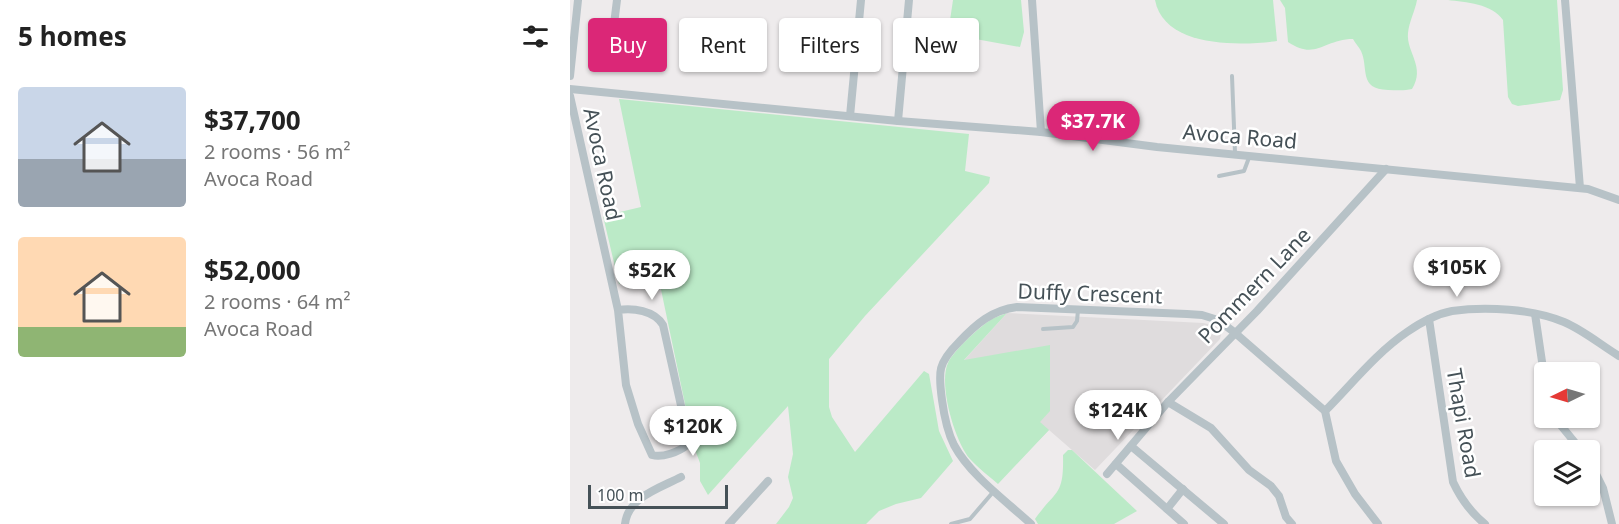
<!DOCTYPE html>
<html lang="en">
<head>
<meta charset="utf-8">
<style>
  body { margin:0; font-family:"Noto Sans",sans-serif; background:#f2f2f2; color:#222; height:100vh; display:flex; flex-direction:column; font-size:22px; white-space:nowrap }
  * { box-sizing:border-box; margin:0 }
  p { font-size:20px; color:#767676 }
  .icon { flex:none; width:33px; height:33px; fill:none; stroke:currentColor; stroke-width:2; stroke-linecap:round; stroke-linejoin:round }
  .map { position:relative; flex:1; overflow:hidden }
  .sheet { display:flex; flex-direction:column; background:#fff; width:570px }
  .sheet>* { flex:none }
  .guide { position:absolute; left:18px; top:18px; width:570px; height:54px; display:flex; gap:12px }
  .needle { width:39px; rotate:265deg }
  .fabs { position:absolute; left:964px; top:362px; display:grid; gap:12px }
  .fabs a { display:grid; place-items:center; width:66px; height:66px; border-radius:6px; background:#fff; box-shadow:0 2px 4px #0004; font-size:30px }
  .scale { position:absolute; left:18px; bottom:15px; width:140px; box-sizing:border-box; padding-left:6px; border:3px solid #455157; border-top:0; font-size:16px; line-height:21px; white-space:nowrap; color:#455157; -webkit-text-stroke:4px #fff; paint-order:stroke }
  .price { position:absolute; translate:-50% -51px; padding:0 14px; border-radius:21px; background:#fff; color:#222; font-size:20px; line-height:39px; filter:drop-shadow(0 2px 3px #0008) }
  .price::after { content:''; position:absolute; left:50%; top:36px; width:18px; height:14px; margin-left:-9px; background:inherit; clip-path:polygon(0 0,100% 0,50% 100%) }
  .price.on { background:#db2777; color:#fff }
  ul { padding:0; list-style:none }
  li { display:flex; align-items:center; gap:18px; height:150px; padding:0 18px }
  li span { display:grid; place-items:center; flex:none; width:168px; height:120px; border-radius:6px; color:#555 }
  li>.icon { margin-inline-start:auto }
  span .icon { width:72px; height:72px; fill:#fffc; stroke-width:1 }
  li b { font-size:26px }
  h2 { display:flex; justify-content:space-between; align-items:center; height:72px; padding:0 18px; font-size:26px }
  .chip { padding:0 21px; border-radius:6px; background:#fff; box-shadow:0 2px 4px #0004; font-size:21px; line-height:54px }
  .chip.on { background:#db2777; color:#fff }
  main { display:flex; flex:1; min-height:0 }
  .map>svg:first-child { display:block }
  .education { fill:#dfdcdd }
  .green { fill:#bbeac7 }
  .lines { fill:none; stroke-linecap:round; stroke-linejoin:round }
  .service { stroke:#b7c2c7; stroke-width:4 }
  .minor { stroke:#b7c2c7; stroke-width:8 }
  .labels { text-anchor:middle; dominant-baseline:central; stroke-width:5; stroke-linejoin:round; paint-order:stroke }
  .street-label { font-size:21px; fill:#455157; stroke:#fff }
</style>
</head>
<body>
<main>
<section class="sheet">
<h2>5 homes<svg class="icon" aria-label="filters" viewBox="0 0 24 24"><path d="M4 7h16M4 17h16"/><circle cx="9" cy="7" r="2"/><circle cx="15" cy="17" r="2"/></svg></h2>
<ul>
<li><span style="background:linear-gradient(#c9d6e8 60%,#9aa5b1 0)"><svg class="icon" aria-label="home" viewBox="0 0 24 24"><path d="M3 11l9-7 9 7M6 9v11h12V9"/></svg></span><div><b>$37,700</b><p>2 rooms · 56 m²</p><p>Avoca Road</p></div></li>
<li><span style="background:linear-gradient(#ffd9b3 75%,#8fb573 0)"><svg class="icon" aria-label="home" viewBox="0 0 24 24"><path d="M3 11l9-7 9 7M6 9v11h12V9"/></svg></span><div><b>$52,000</b><p>2 rooms · 64 m²</p><p>Avoca Road</p></div></li>
</ul>
</section>
<div class="map">
<svg width="1049" height="524" viewBox="0 0 1049 524">
  <rect width="100%" height="100%" fill="#eeebec"/>
  <!-- education -->
  <polygon class="education" points="437,313 633,323 643,325 649,329 651,334 650,339 525,470 479,430 467,442 387,368"/>
  <!-- green -->
  <g class="green">
    <polygon points="383,0 451,0 454,32 450,47 378,34"/>
    <path d="M585,0H703L707,41C670,46 594,48 585,0Z"/>
    <path d="M710,0H847C845,11 839,22 838,33C836,52 856,67 842,89C834,91 826,90 818,90C788,89 799,68 791,51C789,47 785,43 783,39C754,39 746,61 718,42L715,8Z"/>
    <path d="M878,0H987L993,90L990,100L948,106L942,104L938,97L933,20C923,4 895,2 878,0Z"/>
    <polygon points="49,99 399,134 395,171 420,177 419,183 295,316 259,359 259,407 262,417 285,452 354,371 359,374 369,431 383,461 351,498 326,504 309,511 296,524 206,524 219,507 223,498 218,477 223,454 218,406 138,495 130,481 130,463 124,447 89,280 49,284 33,216 71,207"/>
    <path d="M437,313L394,360L480,345V411L470,422L479,430L428,484C419,476 408,468 400,459C385,442 368,384 378,363C383,351 412,324 424,318C428,316 433,315 437,313Z"/>
    <path d="M498,450H502L567,511L544,524H468L465,519C486,489 494,497 493,455Z"/>
  </g>
  <g class="lines">
    <!-- service -->
    <g class="service">
      <polyline points="662,76 665,153"/>
      <polyline points="649,176 674,171 680,155"/>
      <polyline points="473,329 503,327 507,321 508,310"/>
      <polyline points="381,524 400,519 424,491"/>
    </g>
    <!-- minor -->
    <g class="minor">
      <polyline points="462,0 471,132"/>
      <polyline points="995,0 1010,188"/>
      <polyline points="39,64 47,0"/>
      <polyline points="0,76 8,0"/>
      <polyline points="0,89 328,121 471,132 587,147 1018,189 1049,200"/>
      <path d="M0,96L48,310L56,385L68,424L82,455C92,458 109,452 117,445L118,437L93,325C84,310 63,308 48,310"/>
      <polyline points="280,116 291,0"/>
      <polyline points="328,121 339,0"/>
      <polyline points="965,314 975,382"/>
      <path d="M859,319L883,482C891,499 900,512 915,524"/>
      <polyline points="598,402 641,428 679,470 701,486 709,496 716,517 722,524"/>
      <path d="M755,411C781,385 806,353 837,332C850,323 866,314 882,311C916,306 963,309 994,322C1013,330 1031,345 1049,356"/>
      <polyline points="984,417 1011,450"/>
      <polyline points="561,446 654,524"/>
      <polyline points="1020,462 1033,488 1042,524"/>
      <polyline points="546,464 614,524"/>
      <polyline points="537,474 598,402 687,311 816,169"/>
      <polyline points="597,509 613,489"/>
      <path d="M55,524C58,497 90,488 111,477"/>
      <polyline points="159,524 198,481"/>
      <path d="M461,524C436,501 400,475 384,445C377,431 374,415 372,400C368,371 368,363 389,342C406,324 422,310 447,307L617,314L632,315L648,320L664,332L755,411L766,461L785,494L808,524"/>
    </g>
  </g>
  <g class="labels">
    <!-- street labels -->
    <g class="street-label">
      <text transform="translate(670 136) rotate(5)">Avoca Road</text>
      <text transform="translate(33 164) rotate(78)">Avoca Road</text>
      <text transform="translate(684 285) rotate(-46)">Pommern Lane</text>
      <text transform="translate(520 293) rotate(2)">Duffy Crescent</text>
      <text transform="translate(894 423) rotate(80)">Thapi Road</text>
    </g>
  </g>
</svg>
<div class="fabs">
<a><svg class="needle" viewBox="-14 -14 28 28"><path d="M0-13l5 13h-10z" fill="#e53935"/><path d="M0 13l5-13h-10z" fill="#767676"/></svg></a>
<a><svg class="icon" aria-label="layers" viewBox="0 0 24 24"><path d="M12 4l9 5-9 5-9-5zM3 14l9 5 9-5"/></svg></a>
</div>
<div class="scale">100 m</div>
<b class="price on" style="left:523px;top:152px">$37.7K</b>
<b class="price" style="left:887px;top:298px">$105K</b>
<b class="price" style="left:82px;top:301px">$52K</b>
<b class="price" style="left:548px;top:441px">$124K</b>
<b class="price" style="left:123px;top:457px">$120K</b>
<div class="guide">
<a class="chip on">Buy</a>
<a class="chip">Rent</a>
<a class="chip">Filters</a>
<a class="chip">New</a>
</div>
</div>
</main>
</body>
</html>
